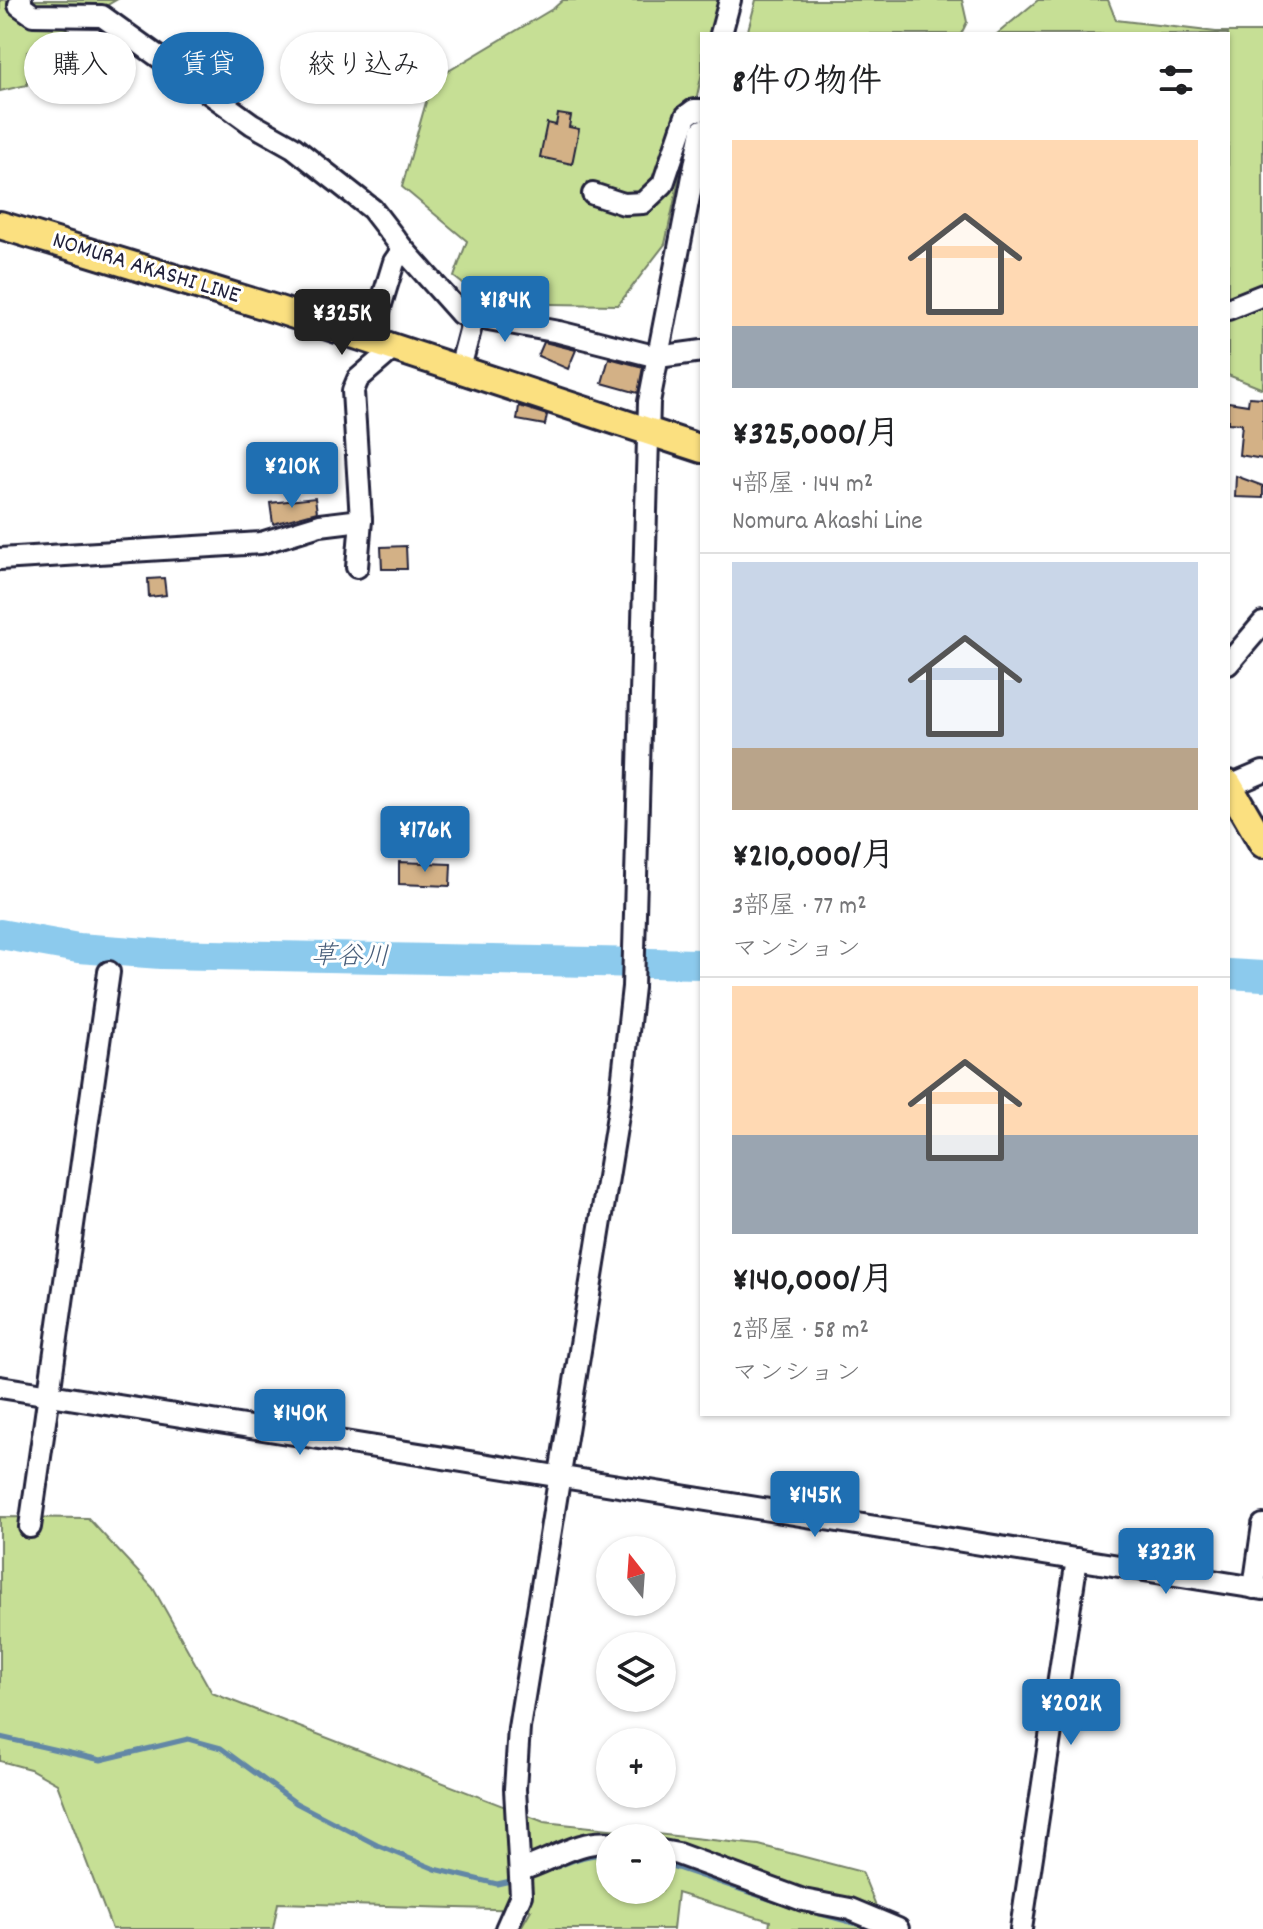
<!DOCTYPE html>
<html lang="ja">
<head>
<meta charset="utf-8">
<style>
  body { margin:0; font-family:Dekko,"Klee One",sans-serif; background:#f2f2f2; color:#202124; height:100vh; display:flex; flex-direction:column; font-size:30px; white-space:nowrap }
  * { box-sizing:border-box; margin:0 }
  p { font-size:26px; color:#757577 }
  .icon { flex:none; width:44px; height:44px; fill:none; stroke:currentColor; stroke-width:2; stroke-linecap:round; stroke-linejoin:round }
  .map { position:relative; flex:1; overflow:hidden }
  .side { position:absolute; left:700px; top:32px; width:530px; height:1384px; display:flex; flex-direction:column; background:#fff; border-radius:0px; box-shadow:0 2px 6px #0004 }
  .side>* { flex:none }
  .top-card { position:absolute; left:24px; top:32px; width:556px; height:72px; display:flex; gap:16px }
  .needle { width:52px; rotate:343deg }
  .tools { position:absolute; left:596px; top:1536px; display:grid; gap:16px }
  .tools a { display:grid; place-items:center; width:80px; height:80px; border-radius:50%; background:#fff; box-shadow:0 2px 6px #0004; font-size:40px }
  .price { position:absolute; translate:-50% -68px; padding:0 18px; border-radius:8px; background:#1f6fb2; color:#fff; font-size:26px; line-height:52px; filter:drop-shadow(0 2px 4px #0008) }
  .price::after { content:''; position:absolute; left:50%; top:48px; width:24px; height:18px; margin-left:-12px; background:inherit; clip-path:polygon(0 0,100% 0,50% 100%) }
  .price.selected { background:#222; color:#fff }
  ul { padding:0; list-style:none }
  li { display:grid; align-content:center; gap:16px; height:424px; padding:0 32px }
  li+li { border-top:2px solid #e0e0e0 }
  li span { display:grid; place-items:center; height:248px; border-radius:0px; color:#555 }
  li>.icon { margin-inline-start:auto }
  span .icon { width:144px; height:144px; fill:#fffc; stroke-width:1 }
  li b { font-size:34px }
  h2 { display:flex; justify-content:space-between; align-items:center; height:96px; padding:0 32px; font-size:34px }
  .chip { padding:0 28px; border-radius:36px; background:#fff; box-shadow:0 2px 6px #0004; font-size:28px; line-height:72px }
  .chip.selected { background:#1f6fb2; color:#fff }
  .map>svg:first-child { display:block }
  .green { fill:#c6df95; stroke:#748068; stroke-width:2; fill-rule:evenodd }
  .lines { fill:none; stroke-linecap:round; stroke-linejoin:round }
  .stream { stroke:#6287a6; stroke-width:5 }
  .river { stroke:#8ccaed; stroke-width:30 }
  .building { fill:#d3b186; stroke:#22223b; stroke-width:2 }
  .minor-casing { stroke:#22223b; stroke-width:26 }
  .major-casing { stroke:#22223b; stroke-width:32 }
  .minor { stroke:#fff; stroke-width:20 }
  .major { stroke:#fbe080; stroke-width:26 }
  .labels { text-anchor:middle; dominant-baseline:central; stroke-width:6; stroke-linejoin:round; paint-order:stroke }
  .street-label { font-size:24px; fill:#22223b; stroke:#fff }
  .water-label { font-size:26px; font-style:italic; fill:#475d79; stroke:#fff }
</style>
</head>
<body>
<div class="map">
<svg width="1263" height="1929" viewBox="0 0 1263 1929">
  <rect width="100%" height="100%" fill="#fff"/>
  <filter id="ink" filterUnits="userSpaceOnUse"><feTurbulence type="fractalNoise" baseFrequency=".0125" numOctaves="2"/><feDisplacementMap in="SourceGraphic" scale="16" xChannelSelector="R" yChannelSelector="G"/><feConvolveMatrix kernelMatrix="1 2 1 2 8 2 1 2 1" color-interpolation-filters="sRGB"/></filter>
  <g filter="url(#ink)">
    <!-- green -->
    <g class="green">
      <polygon points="0,0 116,0 27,52 27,85 0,91"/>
      <polygon points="563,0 720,0 711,34 702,34 702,73 665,244 618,305 488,303 454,277 467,241 402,187 432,81 554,8"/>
      <polygon points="756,0 962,0 967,22 961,34 747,34"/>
      <polygon points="1038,0 1108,0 1116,20 1216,32 1263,32 1263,389 1228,375 1228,34 997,34"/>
      <path d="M0,1517L88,1518L153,1588L212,1693L544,1822L759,1845L862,1872L885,1929H769L770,1921L677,1893L673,1929H520L531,1910L278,1903L273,1929H112L57,1784L30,1769L0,1761ZM610,1838H662V1890H610Z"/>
    </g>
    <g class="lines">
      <!-- stream -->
      <g class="stream">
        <polyline points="0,1737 101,1760 188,1739 221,1748 296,1803 377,1845 435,1869 497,1884 515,1880"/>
        <polyline points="662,1863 799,1909"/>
        <path d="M524,1878C553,1872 581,1851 610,1855"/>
        <polyline points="813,1912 865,1926"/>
      </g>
      <!-- river -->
      <g class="river">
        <polyline points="0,934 78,948 161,954 702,964"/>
        <polyline points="1228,974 1263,976"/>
      </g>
    </g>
    <!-- building -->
    <g class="building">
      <polygon points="558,114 571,116 569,127 579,129 572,164 540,157 547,123 556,125"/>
      <polygon points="544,342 576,350 568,369 538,356"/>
      <polygon points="609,358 643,367 638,393 602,383"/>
      <polygon points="1249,397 1263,398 1263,459 1239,455 1242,424 1228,423 1228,402 1248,405"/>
      <polygon points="519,406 547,415 545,425 517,420"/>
      <polygon points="1236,476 1263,486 1263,498 1235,497"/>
      <polygon points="315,498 317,512 273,524 270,503"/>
      <polygon points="406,546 407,569 382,569 381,547"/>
      <polygon points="164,578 166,595 149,597 148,579"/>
      <polygon points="399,862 451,864 450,886 399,884"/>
    </g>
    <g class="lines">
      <!-- minor casing -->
      <g class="minor-casing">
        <g id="minor">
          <polyline points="21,0 19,5 33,15 102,16 252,124 293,147 372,209 403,249 394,262 370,340"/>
          <polyline points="721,34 730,0"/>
          <polyline points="593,194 624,204 643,203 663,184 686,116 694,110 702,110"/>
          <polyline points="403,249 461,314 559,332 658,357 702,351"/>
          <polyline points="1228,309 1263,295"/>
          <polyline points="460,368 474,315"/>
          <polyline points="0,559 261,543 320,525 361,520 353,391 358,379 395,347"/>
          <polyline points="357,567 361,520"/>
          <polyline points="1228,664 1263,623"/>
          <polyline points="1230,786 1263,772"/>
          <polyline points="0,1387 1263,1589"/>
          <polyline points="30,1527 109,972"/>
          <polyline points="1254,1588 1263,1525"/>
          <polyline points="662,1851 678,1854 803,1900 850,1909 898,1929"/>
          <path d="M520,1870C549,1862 579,1839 610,1843"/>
          <polyline points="506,1929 521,1895 515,1789 519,1728 620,1103 633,987 649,402 702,130"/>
          <polyline points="1021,1929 1077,1559"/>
        </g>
      </g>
      <!-- major casing -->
      <g class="major-casing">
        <g id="major">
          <polyline points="0,225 279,310 702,449"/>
          <polyline points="1228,784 1263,844"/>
        </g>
      </g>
      <!-- minor -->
      <use href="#minor" class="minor"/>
      <!-- major -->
      <use href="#major" class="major"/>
    </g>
  </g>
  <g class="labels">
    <!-- street labels -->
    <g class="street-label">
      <text transform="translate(146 269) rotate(17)">NOMURA AKASHI LINE</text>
    </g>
    <!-- water labels -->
    <g class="water-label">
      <text transform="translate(350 958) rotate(1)">草谷川</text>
    </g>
  </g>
</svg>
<div class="tools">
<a><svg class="needle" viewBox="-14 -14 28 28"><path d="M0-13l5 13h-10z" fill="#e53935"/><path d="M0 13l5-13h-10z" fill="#757577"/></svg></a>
<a><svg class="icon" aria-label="layers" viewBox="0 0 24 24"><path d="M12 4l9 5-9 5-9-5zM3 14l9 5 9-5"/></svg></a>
<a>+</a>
<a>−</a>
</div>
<b class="price" style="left:505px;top:344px">¥184K</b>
<b class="price selected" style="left:342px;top:357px">¥325K</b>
<b class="price" style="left:292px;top:510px">¥210K</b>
<b class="price" style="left:425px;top:874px">¥176K</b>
<b class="price" style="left:300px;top:1457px">¥140K</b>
<b class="price" style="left:815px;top:1539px">¥145K</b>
<b class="price" style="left:1166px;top:1596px">¥323K</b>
<b class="price" style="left:1071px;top:1747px">¥202K</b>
<div class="top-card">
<a class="chip">購入</a>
<a class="chip selected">賃貸</a>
<a class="chip">絞り込み</a>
</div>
<section class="side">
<h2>8件の物件<svg class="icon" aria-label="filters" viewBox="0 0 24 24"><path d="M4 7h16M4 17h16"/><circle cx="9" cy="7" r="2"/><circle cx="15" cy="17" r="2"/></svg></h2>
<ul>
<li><span style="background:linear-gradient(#ffd9b3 75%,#9aa5b1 0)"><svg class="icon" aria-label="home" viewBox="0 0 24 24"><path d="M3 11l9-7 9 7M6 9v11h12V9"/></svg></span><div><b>¥325,000/月</b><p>4部屋 · 144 m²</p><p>Nomura Akashi Line</p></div></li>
<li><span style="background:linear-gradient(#c9d6e8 75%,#b9a48a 0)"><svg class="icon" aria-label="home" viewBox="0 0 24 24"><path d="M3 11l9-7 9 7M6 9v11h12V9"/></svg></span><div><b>¥210,000/月</b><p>3部屋 · 77 m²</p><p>マンション</p></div></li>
<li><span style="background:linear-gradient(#ffd9b3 60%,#9aa5b1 0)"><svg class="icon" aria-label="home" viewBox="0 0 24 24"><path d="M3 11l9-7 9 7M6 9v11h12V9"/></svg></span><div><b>¥140,000/月</b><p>2部屋 · 58 m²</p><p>マンション</p></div></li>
</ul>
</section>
</div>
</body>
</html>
